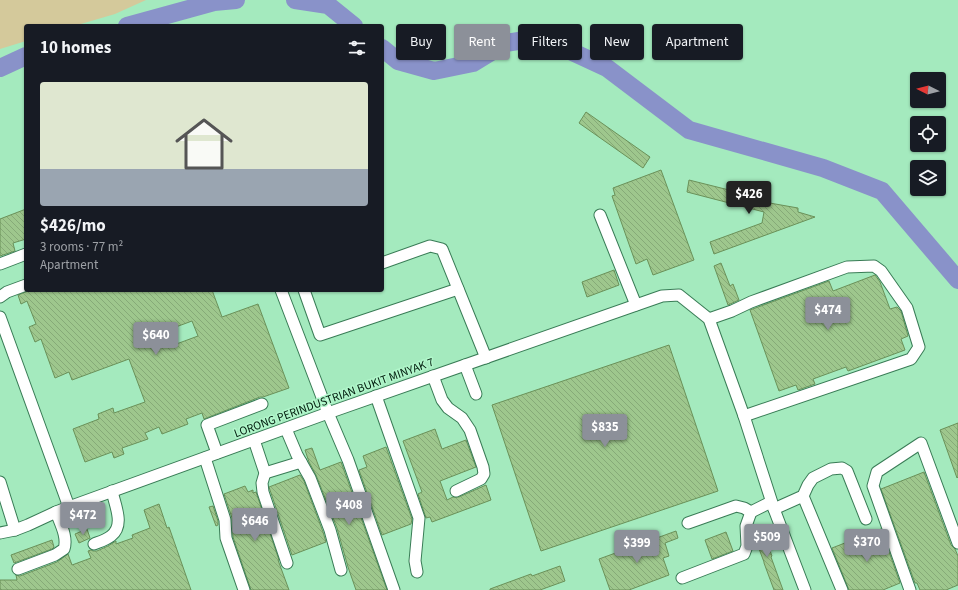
<!DOCTYPE html>
<html lang="en">
<head>
<meta charset="utf-8">
<style>
  body { margin:0; font-family:"Source Sans 3",sans-serif; background:#242831; color:#f1f3f6; height:100vh; display:flex; flex-direction:column; font-size:15px; white-space:nowrap }
  * { box-sizing:border-box; margin:0 }
  p { font-size:13px; color:#9ea1a6 }
  .icon { flex:none; width:22px; height:22px; fill:none; stroke:currentColor; stroke-width:2; stroke-linecap:round; stroke-linejoin:round }
  .map { position:relative; flex:1; overflow:hidden }
  .drawer { position:absolute; left:24px; top:24px; width:360px; height:268px; display:flex; flex-direction:column; background:#171b24; border-radius:4px; box-shadow:0 1px 3px #0004 }
  .drawer>* { flex:none }
  .guide { position:absolute; left:396px; top:24px; width:380px; height:36px; display:flex; gap:8px }
  .needle { width:26px; rotate:276deg }
  .tools { position:absolute; left:910px; top:72px; display:grid; gap:8px }
  .tools a { display:grid; place-items:center; width:36px; height:36px; border-radius:4px; background:#171b24; box-shadow:0 1px 3px #0004; font-size:20px }
  .price { position:absolute; translate:-50% -34px; padding:0 9px; border-radius:4px; background:#8c9099; color:#fff; font-size:13px; line-height:26px; filter:drop-shadow(0 1px 2px #0008) }
  .price::after { content:''; position:absolute; left:50%; top:24px; width:12px; height:9px; margin-left:-6px; background:inherit; clip-path:polygon(0 0,100% 0,50% 100%) }
  .price.on { background:#222; color:#fff }
  ul { padding:0; list-style:none }
  li { display:grid; align-content:center; gap:8px; height:212px; padding:0 16px }
  li span { display:grid; place-items:center; height:124px; border-radius:4px; color:#555 }
  li>.icon { margin-inline-start:auto }
  span .icon { width:72px; height:72px; fill:#fffc; stroke-width:1 }
  li b { font-size:17px }
  h2 { display:flex; justify-content:space-between; align-items:center; height:48px; padding:0 16px; font-size:17px }
  .chip { padding:0 14px; border-radius:4px; background:#171b24; box-shadow:0 1px 3px #0004; font-size:14px; line-height:36px }
  .chip.on { background:#8c9099; color:#fff }
  .map>svg:first-child { display:block }
  .grass { fill:#d4c99b }
  .lines { fill:none; stroke-linecap:round; stroke-linejoin:round }
  .river { stroke:#8992c9; stroke-width:18 }
  .building { fill:url(#building-back-hatch); stroke:#6a9159; fill-rule:evenodd }
  .minor-casing { stroke:#397c56; stroke-width:13 }
  .minor { stroke:#fff; stroke-width:11 }
  .labels { text-anchor:middle; dominant-baseline:central; stroke-width:3; stroke-linejoin:round; paint-order:stroke }
  .street-label { font-size:12px; fill:#011c0d; stroke:#b1f7cb }
</style>
</head>
<body>
<div class="map">
<svg width="958" height="590" viewBox="0 0 958 590">
  <defs>
    <pattern id="building-back-hatch" width="6" height="6" patternUnits="userSpaceOnUse"><rect width="6" height="6" fill="#9ec78d"/><path d="M-1 5l2 2M0 0l6 6M5-1l2 2" fill="none" stroke="#86aa78"/></pattern>
  </defs>
  <rect width="100%" height="100%" fill="#a4eabe"/>
  <!-- grass -->
  <polygon class="grass" points="0,0 146,0 115,14 74,26 26,26 26,41 0,49"/>
  <g class="lines">
    <!-- river -->
    <g class="river">
      <polyline points="295,0 328,5 354,26"/>
      <polyline points="127,26 214,2 236,0"/>
      <polyline points="382,48 398,61 434,71 473,63 506,43 531,39 566,49 607,68 689,130 823,168 882,191 958,280"/>
      <polyline points="0,68 26,56"/>
    </g>
  </g>
  <!-- building -->
  <g class="building">
    <polygon points="586,112 650,157 643,168 579,123"/>
    <polygon points="661,170 694,260 653,275 647,259 636,264 612,196 615,195 613,188"/>
    <polygon points="689,180 765,199 764,202 798,208 798,212 815,217 714,254 710,242 762,223 764,212 687,192"/>
    <polygon points="26,209 26,239 13,243 15,251 0,256 0,219"/>
    <polygon points="721,263 730,286 733,284 739,300 728,305 714,266"/>
    <polygon points="614,270 619,285 587,297 582,282"/>
    <polygon points="875,275 880,282 890,309 897,307 901,311 908,336 901,339 905,350 848,371 846,367 813,379 815,384 798,390 796,385 779,391 750,310 829,281 833,291"/>
    <path d="M31,290H212L222,317L258,304L289,388L263,397H260L204,419L202,413L186,419L188,424L162,434L159,427L145,433L148,439L122,448L124,454L114,458L112,452L85,462L73,429L99,419L98,414L113,408L114,413L145,402L129,359L72,380L69,372L55,378L41,339L35,342L29,327L36,324L27,301L21,304L18,295ZM192,321L198,336L171,346L165,331Z"/>
    <polygon points="669,345 718,491 541,551 492,405"/>
    <polygon points="958,423 958,477 957,478 940,430"/>
    <polygon points="435,429 442,449 466,440 476,467 440,481 447,500 453,497 459,497 486,485 491,500 432,522 430,517 426,518 418,494 422,492 403,441"/>
    <polygon points="386,447 412,519 411,524 382,535 359,470 367,467 363,456"/>
    <polygon points="312,448 320,470 341,462 387,590 356,590 348,567 337,528 316,475 309,462 305,450"/>
    <polygon points="924,472 951,545 955,549 958,556 958,585 946,590 920,590 917,583 915,583 881,489"/>
    <polygon points="300,475 304,481 323,532 326,542 292,555 270,490 269,487"/>
    <polygon points="245,486 248,492 253,490 253,493 256,492 279,560 278,560 289,590 251,590 233,537 232,518 224,494"/>
    <polygon points="159,504 167,528 169,527 191,590 0,590 0,580 17,580 16,575 20,576 57,562 68,554 72,565 91,558 88,551 91,550 93,551 97,551 108,546 116,541 116,544 133,538 132,535 150,528 144,510"/>
    <polygon points="213,506 218,521 218,525 216,526 209,507"/>
    <polygon points="761,527 772,556 771,557 783,590 774,590 764,563 764,562 753,533 753,530"/>
    <polygon points="87,529 90,538 79,543 75,534"/>
    <polygon points="881,529 900,583 883,590 849,590 832,548"/>
    <polygon points="676,531 678,538 665,543 669,556 663,558 669,575 629,590 610,590 599,559"/>
    <polygon points="726,532 733,551 712,559 705,540"/>
    <polygon points="52,540 54,547 52,549 14,563 11,555"/>
    <polygon points="560,566 565,581 540,590 490,590 490,589 531,574 532,576"/>
  </g>
  <g class="lines">
    <!-- minor casing -->
    <g class="minor-casing">
      <g id="minor">
        <polyline points="600,215 636,305"/>
        <polyline points="382,263 430,246 442,249 486,358"/>
        <polyline points="0,264 26,254"/>
        <polyline points="281,290 328,413 348,460 394,590"/>
        <polyline points="304,290 320,335 458,289"/>
        <polyline points="0,297 7,292 26,285"/>
        <polyline points="0,317 69,507"/>
        <polyline points="709,319 732,311 751,302 847,267 874,266 881,271 907,308 919,347 911,359 744,416"/>
        <polyline points="465,365 476,394"/>
        <polyline points="433,376 442,400 448,408 462,418 470,430 483,467 484,474 481,479 456,491"/>
        <polyline points="376,396 419,518 415,561 417,572"/>
        <polyline points="286,429 297,455 310,478 330,530 341,570"/>
        <polyline points="254,440 265,473 262,483 263,492 287,563"/>
        <polyline points="217,453 207,425 262,404"/>
        <polyline points="205,458 225,520 226,538 244,590"/>
        <polyline points="265,473 301,462"/>
        <polyline points="0,482 15,530"/>
        <polyline points="803,496 842,590"/>
        <polyline points="774,509 803,496 808,485 813,478 831,469 842,468 847,471 866,519"/>
        <polyline points="688,523 736,506 744,508 751,512 771,502"/>
        <polyline points="0,533 15,530 28,525 56,512 69,507 328,413 662,296 679,295 709,319 744,416 774,509 805,590"/>
        <path d="M94,544C99,542 106,540 111,536C125,525 115,506 112,491"/>
        <path d="M18,569L55,555L64,549C68,537 60,523 56,512"/>
        <polyline points="682,578 744,554 747,546 746,526 751,512"/>
        <polyline points="910,590 873,486 877,472 921,443 958,543"/>
      </g>
    </g>
    <!-- minor -->
    <use href="#minor" class="minor"/>
  </g>
  <g class="labels">
    <!-- street labels -->
    <g class="street-label">
      <text transform="translate(334 398) rotate(-20)">LORONG PERINDUSTRIAN BUKIT MINYAK 7</text>
    </g>
  </g>
</svg>
<div class="tools">
<a><svg class="needle" viewBox="-14 -14 28 28"><path d="M0-13l5 13h-10z" fill="#e53935"/><path d="M0 13l5-13h-10z" fill="#9ea1a6"/></svg></a>
<a><svg class="icon" aria-label="locate" viewBox="0 0 24 24"><circle cx="12" cy="12" r="6"/><path d="M12 2v4M12 18v4M2 12h4M18 12h4"/></svg></a>
<a><svg class="icon" aria-label="layers" viewBox="0 0 24 24"><path d="M12 4l9 5-9 5-9-5zM3 14l9 5 9-5"/></svg></a>
</div>
<b class="price on" style="left:749px;top:215px">$426</b>
<b class="price" style="left:828px;top:331px">$474</b>
<b class="price" style="left:156px;top:356px">$640</b>
<b class="price" style="left:605px;top:448px">$835</b>
<b class="price" style="left:349px;top:526px">$408</b>
<b class="price" style="left:83px;top:536px">$472</b>
<b class="price" style="left:255px;top:542px">$646</b>
<b class="price" style="left:767px;top:558px">$509</b>
<b class="price" style="left:867px;top:563px">$370</b>
<b class="price" style="left:637px;top:564px">$399</b>
<div class="guide">
<a class="chip">Buy</a>
<a class="chip on">Rent</a>
<a class="chip">Filters</a>
<a class="chip">New</a>
<a class="chip">Apartment</a>
</div>
<section class="drawer">
<h2>10 homes<svg class="icon" aria-label="filters" viewBox="0 0 24 24"><path d="M4 7h16M4 17h16"/><circle cx="9" cy="7" r="2"/><circle cx="15" cy="17" r="2"/></svg></h2>
<ul>
<li><span style="background:linear-gradient(#dfe7d0 70%,#9aa5b1 0)"><svg class="icon" aria-label="home" viewBox="0 0 24 24"><path d="M3 11l9-7 9 7M6 9v11h12V9"/></svg></span><div><b>$426/mo</b><p>3 rooms · 77 m²</p><p>Apartment</p></div></li>
</ul>
</section>
</div>
</body>
</html>
